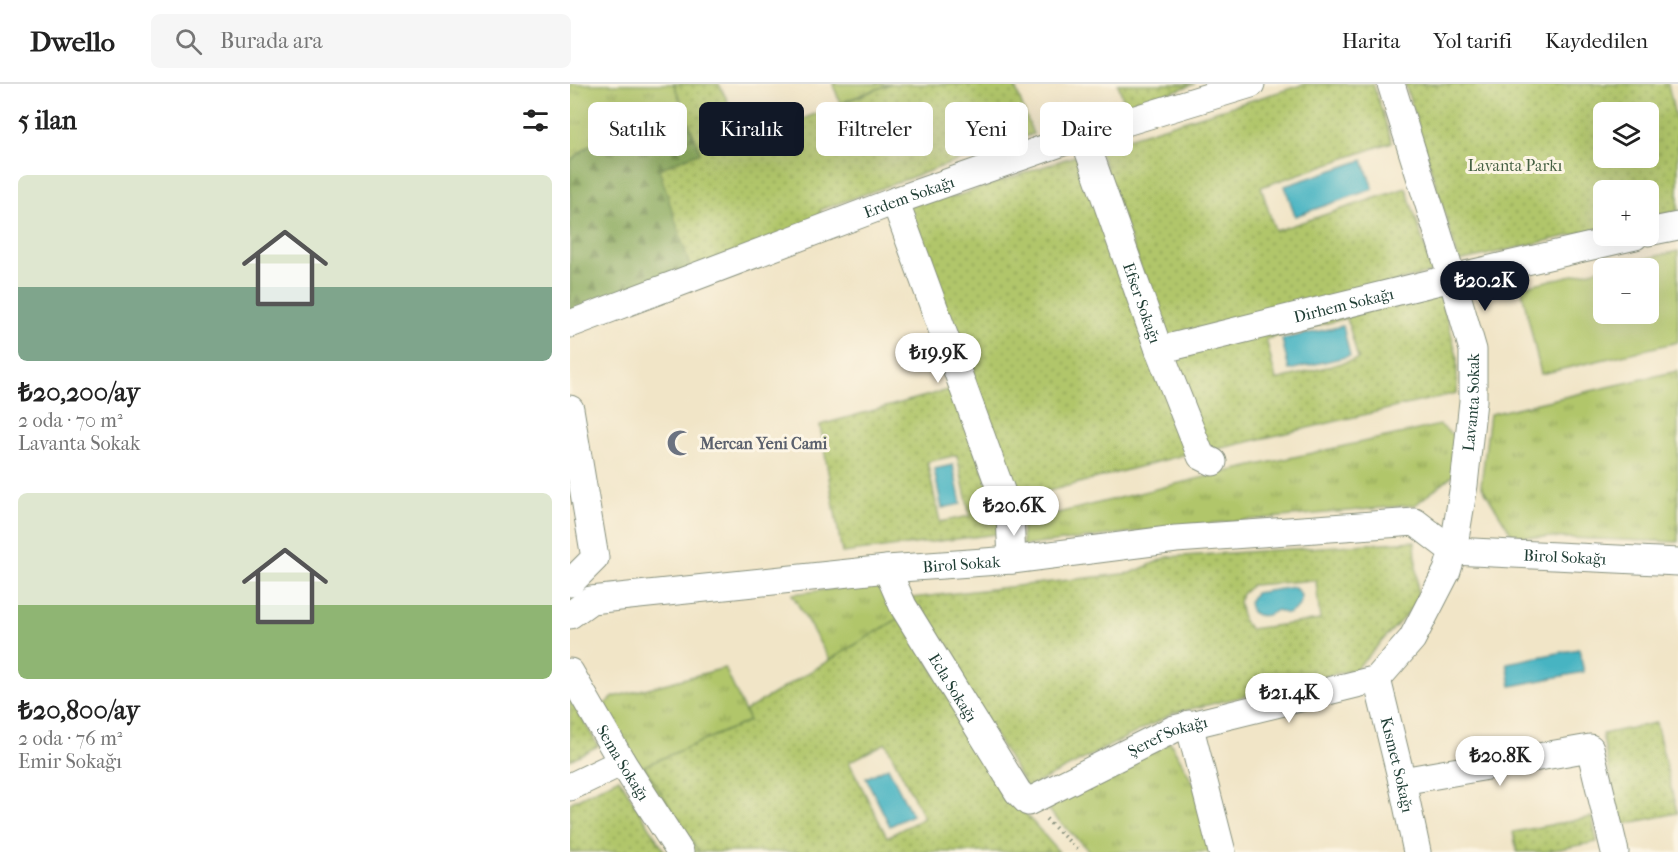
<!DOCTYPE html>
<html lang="tr">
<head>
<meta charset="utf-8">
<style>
  body { margin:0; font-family:"IM FELL French Canon",serif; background:#f6f6f6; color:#222; height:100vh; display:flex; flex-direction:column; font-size:22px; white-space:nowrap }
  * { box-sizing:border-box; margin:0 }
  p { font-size:20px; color:#767676 }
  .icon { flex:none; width:33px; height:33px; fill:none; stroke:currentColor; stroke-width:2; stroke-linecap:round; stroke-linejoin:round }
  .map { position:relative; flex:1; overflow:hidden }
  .details { display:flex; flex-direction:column; background:#fff; width:570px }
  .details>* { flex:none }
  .guide { position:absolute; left:18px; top:18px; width:570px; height:54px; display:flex; gap:12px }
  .tools { position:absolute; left:1023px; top:18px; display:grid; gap:12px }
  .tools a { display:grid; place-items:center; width:66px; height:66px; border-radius:9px; background:#fff; box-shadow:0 6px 24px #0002; font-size:30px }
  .price { position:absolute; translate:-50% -51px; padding:0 14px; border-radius:21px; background:#fff; color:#222; font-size:20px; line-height:39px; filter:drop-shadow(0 2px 3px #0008) }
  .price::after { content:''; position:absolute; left:50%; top:36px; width:18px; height:14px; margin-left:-9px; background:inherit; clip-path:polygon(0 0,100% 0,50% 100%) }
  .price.current { background:#111827; color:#fff }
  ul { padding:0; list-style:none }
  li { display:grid; align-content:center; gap:12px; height:318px; padding:0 18px }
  li span { display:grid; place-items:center; height:186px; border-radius:9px; color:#555 }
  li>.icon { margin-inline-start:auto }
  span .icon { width:108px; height:108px; fill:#fffc; stroke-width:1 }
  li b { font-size:26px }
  h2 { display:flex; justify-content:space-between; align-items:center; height:72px; padding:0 18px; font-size:26px }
  .tag { padding:0 21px; border-radius:9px; background:#fff; box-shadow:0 6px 24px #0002; font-size:21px; line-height:54px }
  .tag.current { background:#111827; color:#fff }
  header { display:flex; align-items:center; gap:36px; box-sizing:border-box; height:84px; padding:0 30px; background:#fff; border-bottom:2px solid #e0e0e0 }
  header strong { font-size:28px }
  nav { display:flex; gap:33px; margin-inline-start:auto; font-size:21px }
  .search { width:420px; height:54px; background:#f6f6f6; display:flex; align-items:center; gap:15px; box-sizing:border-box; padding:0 21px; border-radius:9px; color:#767676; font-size:22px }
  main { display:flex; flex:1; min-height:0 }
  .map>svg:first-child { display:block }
  .grass { fill:url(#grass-tufts); stroke:#68824f; stroke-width:1.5 }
  .forest { fill:url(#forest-firs); stroke:#567449; stroke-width:1.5 }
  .park { fill:url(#park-dots); stroke:#68824f; stroke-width:1.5; fill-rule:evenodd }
  .pitch { fill:#b1c66a; stroke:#68824f; stroke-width:1.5; fill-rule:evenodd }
  .water { fill:#47b4c2; stroke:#33787b; stroke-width:1.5 }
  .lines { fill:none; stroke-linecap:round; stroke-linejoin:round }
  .street-casing { stroke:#88917e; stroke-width:29 }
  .path { stroke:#88917e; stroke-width:4; stroke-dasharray:1.5 4.5; stroke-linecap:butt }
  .street { stroke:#fff; stroke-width:27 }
  .labels { text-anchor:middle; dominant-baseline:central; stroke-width:6; stroke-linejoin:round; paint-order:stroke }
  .park-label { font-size:16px; fill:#445f42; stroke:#fcf5e5 }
  .street-label { font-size:16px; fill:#1f3d34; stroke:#fcf5e5 }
  .worship-label { font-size:16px; font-weight:bold; fill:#5b616d; stroke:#fcf5e5; text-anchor:start }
</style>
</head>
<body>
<header>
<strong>Dwello</strong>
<div class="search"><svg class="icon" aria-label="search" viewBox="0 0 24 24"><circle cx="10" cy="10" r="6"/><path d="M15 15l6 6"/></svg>Burada ara</div>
<nav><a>Harita</a><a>Yol tarifi</a><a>Kaydedilen</a></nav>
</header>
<main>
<section class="details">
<h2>5 ilan<svg class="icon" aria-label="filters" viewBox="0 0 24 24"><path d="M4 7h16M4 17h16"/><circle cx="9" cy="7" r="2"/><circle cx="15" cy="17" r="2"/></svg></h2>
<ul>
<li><span style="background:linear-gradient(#dfe7d0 60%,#7fa58c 0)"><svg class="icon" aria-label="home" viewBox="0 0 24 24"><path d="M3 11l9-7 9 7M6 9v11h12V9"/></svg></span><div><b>₺20,200/ay</b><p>2 oda · 70 m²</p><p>Lavanta Sokak</p></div></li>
<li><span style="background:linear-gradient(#dfe7d0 60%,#8fb573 0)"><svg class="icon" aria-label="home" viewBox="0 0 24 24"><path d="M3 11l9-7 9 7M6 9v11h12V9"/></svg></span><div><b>₺20,800/ay</b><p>2 oda · 76 m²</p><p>Emir Sokağı</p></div></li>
</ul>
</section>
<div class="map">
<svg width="1108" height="768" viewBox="0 0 1108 768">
  <defs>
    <pattern id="grass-tufts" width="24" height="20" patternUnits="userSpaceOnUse" patternTransform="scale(1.5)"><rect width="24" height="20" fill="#b1c66a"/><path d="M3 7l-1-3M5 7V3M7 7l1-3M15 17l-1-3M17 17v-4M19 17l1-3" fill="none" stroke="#8fa258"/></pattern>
    <pattern id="forest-firs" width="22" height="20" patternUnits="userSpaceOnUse" patternTransform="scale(1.5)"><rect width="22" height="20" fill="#8cab5e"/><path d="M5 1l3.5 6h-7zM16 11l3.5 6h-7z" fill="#728c4e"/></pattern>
    <pattern id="park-dots" width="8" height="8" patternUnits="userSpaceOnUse" patternTransform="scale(1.5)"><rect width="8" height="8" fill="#b1c66a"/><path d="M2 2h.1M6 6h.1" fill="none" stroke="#8fa258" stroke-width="1.8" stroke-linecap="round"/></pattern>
  </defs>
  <rect width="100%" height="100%" fill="#fcf5e5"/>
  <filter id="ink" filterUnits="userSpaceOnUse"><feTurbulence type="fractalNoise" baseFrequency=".0167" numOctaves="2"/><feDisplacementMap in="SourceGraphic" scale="12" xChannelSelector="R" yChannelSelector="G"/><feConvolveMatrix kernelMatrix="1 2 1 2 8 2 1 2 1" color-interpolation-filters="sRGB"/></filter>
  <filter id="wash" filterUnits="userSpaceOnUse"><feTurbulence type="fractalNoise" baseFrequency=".008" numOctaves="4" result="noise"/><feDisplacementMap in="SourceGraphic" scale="24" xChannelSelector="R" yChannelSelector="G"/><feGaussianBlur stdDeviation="1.35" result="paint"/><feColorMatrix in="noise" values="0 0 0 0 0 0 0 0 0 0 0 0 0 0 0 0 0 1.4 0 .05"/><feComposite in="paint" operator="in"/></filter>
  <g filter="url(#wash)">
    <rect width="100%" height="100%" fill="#f1e5c7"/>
    <!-- grass -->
    <g class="grass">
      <polygon points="0,0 104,0 130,68 0,227"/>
      <polygon points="263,0 320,0 270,19"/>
      <polygon points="1108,287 1108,458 943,452 911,401 920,330"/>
      <polygon points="870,341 884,352 883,391 845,421 612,442 453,462 451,438 651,389"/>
      <polygon points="310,499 331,533 260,577 222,510"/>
      <polygon points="155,584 179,637 74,682 129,768 123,768 32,622 44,613"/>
      <polygon points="600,658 626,703 644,768 520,768 479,727 481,717"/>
    </g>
    <!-- forest -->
    <polygon class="forest" points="118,38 130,68 121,186 0,227 0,77 20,61 54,46 80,51"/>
    <!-- park -->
    <g class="park">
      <polygon points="104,0 149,0 178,57 320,0 444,0 463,50 250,126 255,138 121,186 89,85 130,68"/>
      <polygon points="548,0 625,0 556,23"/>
      <polygon points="735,0 803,0 822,58 691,103 705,147 836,104 863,188 596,256 528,63"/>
      <path d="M835,0H1098L1108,46V127L1079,134L1078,106H1034L1033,144L889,177ZM1034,28H1078V74H1034Z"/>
      <polygon points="508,71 621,369 441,417 338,130 341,119 377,106 381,114"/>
      <path d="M870,207L887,272V309L635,368L604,277L613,269ZM777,234L788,275L706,296L696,255Z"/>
      <path d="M385,304L432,441L427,450L272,469L250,341ZM387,371L400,432L370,438L357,378Z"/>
      <path d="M845,457L848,518L786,585L604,629L457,704L341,514L561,489L598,473ZM746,496L750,536L680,545L673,537L669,518L672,510L682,501Z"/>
      <path d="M331,533L440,712L489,768H129L74,682L179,637L175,627ZM316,659L354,734L317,753L279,678Z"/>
      <polygon points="0,613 28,662 0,676"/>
      <polygon points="1086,639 1107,729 1050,741 1032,650"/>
      <polygon points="49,694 95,768 0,768 0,719"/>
      <polygon points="1022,733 1027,758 974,768 947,768 943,748"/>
    </g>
    <!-- pitch -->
    <path class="pitch" d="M1108,167V258L971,290L951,203ZM1034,184H1078V230H1034Z"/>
    <!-- water -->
    <g class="water">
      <polygon points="793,76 803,105 725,132 715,102"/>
      <polygon points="773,242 780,272 719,286 712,255"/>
      <polygon points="383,381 391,420 372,424 364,385"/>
      <path d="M723,503C737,512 732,524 717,530L707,526C698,532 691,534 681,528L679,518L685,509Z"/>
      <polygon points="1009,565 1014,588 941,602 937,579"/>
      <polygon points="318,683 342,731 320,742 296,694"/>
    </g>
  </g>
  <g filter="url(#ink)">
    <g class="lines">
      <!-- street casing -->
      <g class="street-casing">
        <g id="street">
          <path id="s1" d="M513,51L589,266L631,372L643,378"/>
          <polyline points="325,117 440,431 442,476"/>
          <polyline points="1078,148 1108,142"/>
          <path id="s2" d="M0,240L325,117L513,51L681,0"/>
          <path id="s3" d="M589,266L882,194L1065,152"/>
          <polyline points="0,325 25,474 0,499"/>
          <path id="s4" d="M883,467L1108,478"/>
          <path id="s5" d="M317,485L333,522L448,708L458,718L604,645L807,595L842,555L877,487L883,467L894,401L903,317V266L882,194L821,0"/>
          <path id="s6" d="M0,531L21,516L317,485L442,476L606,455L845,438L883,467"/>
          <path id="s7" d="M0,588L52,678L110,768"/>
          <path id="s8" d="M807,595L832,697L847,768"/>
          <polyline points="619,640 652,768"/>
          <polyline points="832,697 1020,664 1045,768"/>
          <polyline points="0,703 52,678"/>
        </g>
      </g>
      <!-- path -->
      <polyline class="path" points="476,735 510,768"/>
      <!-- street -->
      <use href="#street" class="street"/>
    </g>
  </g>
  <!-- icons -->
  <defs>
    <g id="mosque-bare" transform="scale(2.07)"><path d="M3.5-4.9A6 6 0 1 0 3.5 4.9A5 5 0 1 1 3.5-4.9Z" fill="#6b7280" stroke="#fcf5e5" stroke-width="2.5" paint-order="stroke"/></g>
  </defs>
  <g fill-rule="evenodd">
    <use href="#mosque-bare" x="110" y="359"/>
  </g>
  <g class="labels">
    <!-- park labels -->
    <g class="park-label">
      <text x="945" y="81">Lavanta Parkı</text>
    </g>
    <!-- street labels -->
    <g class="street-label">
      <text stroke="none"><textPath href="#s2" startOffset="362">Erdem Sokağı</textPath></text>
      <text stroke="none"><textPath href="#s1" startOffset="178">Efser Sokağı</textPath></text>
      <text stroke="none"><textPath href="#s3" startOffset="190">Dirhem Sokağı</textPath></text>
      <text stroke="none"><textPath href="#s5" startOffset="946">Lavanta Sokak</textPath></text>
      <text stroke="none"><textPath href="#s4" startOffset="112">Birol Sokağı</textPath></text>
      <text stroke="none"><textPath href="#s6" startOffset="398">Birol Sokak</textPath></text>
      <text stroke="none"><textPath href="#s5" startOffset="136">Ecla Sokağı</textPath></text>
      <text stroke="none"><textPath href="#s5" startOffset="428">Şeref Sokağı</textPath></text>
      <text stroke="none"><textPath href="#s7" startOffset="105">Sema Sokağı</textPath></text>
      <text stroke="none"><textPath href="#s8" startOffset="88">Kısmet Sokağı</textPath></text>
    </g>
    <!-- worship labels -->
    <g class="worship-label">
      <text x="130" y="359">Mercan Yeni Cami</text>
    </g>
  </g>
</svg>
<div class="tools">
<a><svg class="icon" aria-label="layers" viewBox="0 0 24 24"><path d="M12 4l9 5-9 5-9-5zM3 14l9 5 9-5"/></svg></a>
<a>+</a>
<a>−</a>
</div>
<b class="price current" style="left:915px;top:228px">₺20.2K</b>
<b class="price" style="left:368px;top:300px">₺19.9K</b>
<b class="price" style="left:444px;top:453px">₺20.6K</b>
<b class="price" style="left:719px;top:640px">₺21.4K</b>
<b class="price" style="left:930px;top:703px">₺20.8K</b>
<div class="guide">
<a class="tag">Satılık</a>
<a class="tag current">Kiralık</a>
<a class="tag">Filtreler</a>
<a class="tag">Yeni</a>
<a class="tag">Daire</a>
</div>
</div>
</main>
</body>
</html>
